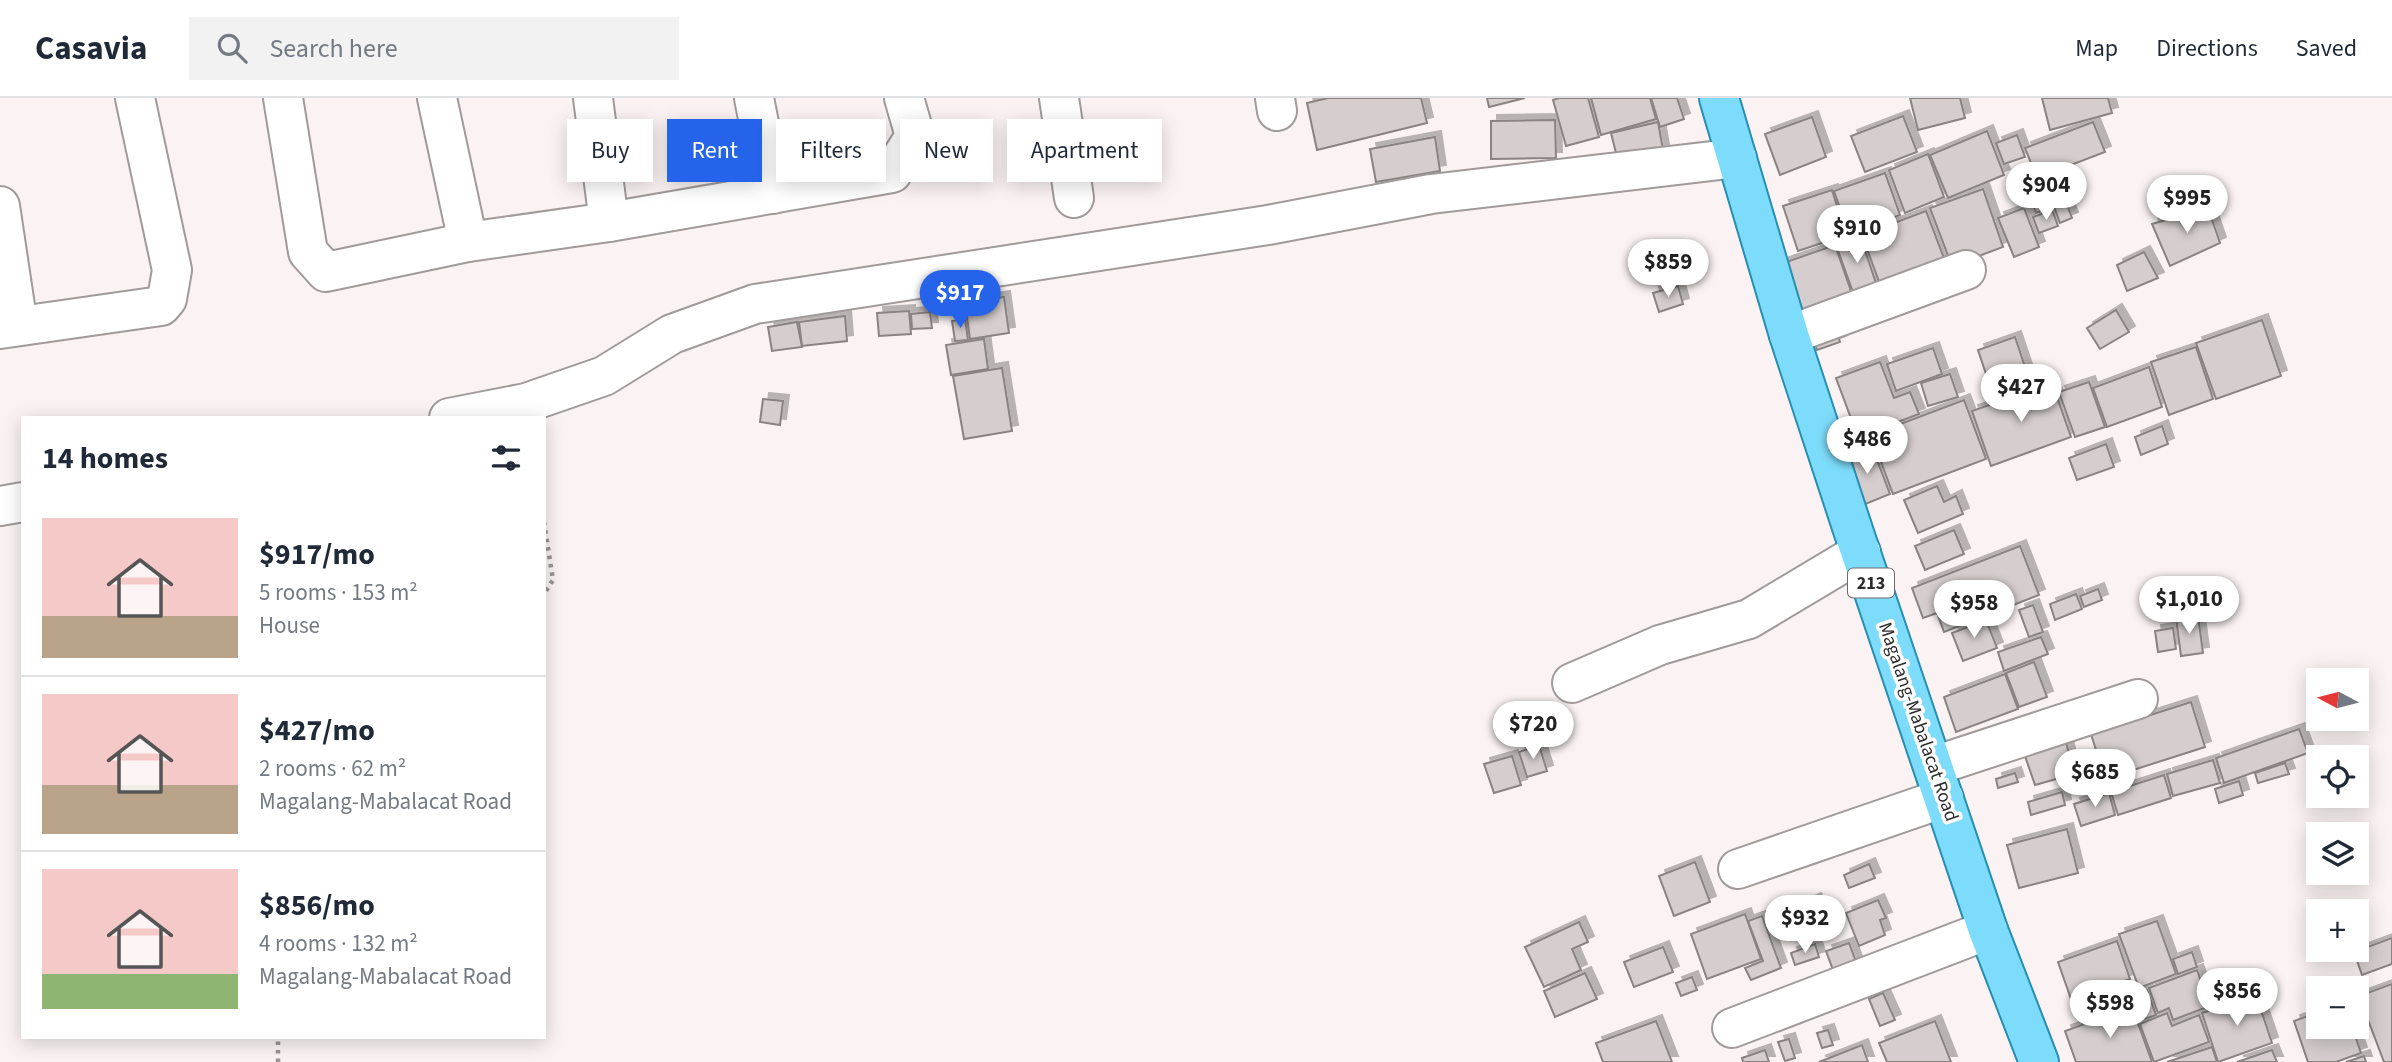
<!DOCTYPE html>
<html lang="en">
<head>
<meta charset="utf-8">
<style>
  body { margin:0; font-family:"Source Sans 3",sans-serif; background:#f2f2f3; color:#1f2937; height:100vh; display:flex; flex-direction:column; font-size:26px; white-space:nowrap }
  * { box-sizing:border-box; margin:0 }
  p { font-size:23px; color:#747a83 }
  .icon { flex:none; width:38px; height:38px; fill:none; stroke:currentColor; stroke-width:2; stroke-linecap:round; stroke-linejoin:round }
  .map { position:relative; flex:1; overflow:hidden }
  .sheet { position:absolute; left:21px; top:318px; width:525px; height:623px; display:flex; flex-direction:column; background:#fff; border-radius:0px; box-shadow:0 4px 18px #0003 }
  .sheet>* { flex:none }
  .guide { position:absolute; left:567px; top:21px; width:665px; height:63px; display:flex; gap:14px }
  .needle { width:46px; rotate:277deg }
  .buttons { position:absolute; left:2306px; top:570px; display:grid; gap:14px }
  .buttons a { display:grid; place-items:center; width:63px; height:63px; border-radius:0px; background:#fff; box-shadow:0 4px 18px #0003; font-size:35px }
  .price { position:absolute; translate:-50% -60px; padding:0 16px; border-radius:24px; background:#fff; color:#222; font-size:23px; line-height:46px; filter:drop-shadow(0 2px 4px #0008) }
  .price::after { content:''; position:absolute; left:50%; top:42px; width:21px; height:16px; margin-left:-10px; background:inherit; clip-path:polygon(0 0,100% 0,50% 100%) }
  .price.selected { background:#2563eb; color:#fff }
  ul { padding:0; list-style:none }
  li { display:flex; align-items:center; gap:21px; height:175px; padding:0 21px }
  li+li { border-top:2px solid #e0e1e3 }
  li span { display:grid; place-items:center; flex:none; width:196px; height:140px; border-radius:0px; color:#555 }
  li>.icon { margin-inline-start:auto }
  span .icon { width:84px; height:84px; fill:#fffc; stroke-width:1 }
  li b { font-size:30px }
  h2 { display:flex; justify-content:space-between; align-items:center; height:84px; padding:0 21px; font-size:30px }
  .chip { padding:0 24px; border-radius:0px; background:#fff; box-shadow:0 4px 18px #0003; font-size:24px; line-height:63px }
  .chip.selected { background:#2563eb; color:#fff }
  header { display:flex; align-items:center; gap:42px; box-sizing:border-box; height:98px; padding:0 35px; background:#fff; border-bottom:2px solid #e0e1e3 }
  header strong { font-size:33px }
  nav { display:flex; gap:38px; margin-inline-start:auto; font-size:24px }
  .search { width:490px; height:63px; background:#f2f2f3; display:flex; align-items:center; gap:18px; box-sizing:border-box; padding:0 24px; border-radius:0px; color:#747a83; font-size:26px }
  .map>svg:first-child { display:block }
  .building { fill:#d6cece; stroke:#898382; stroke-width:2; filter:url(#shadow) }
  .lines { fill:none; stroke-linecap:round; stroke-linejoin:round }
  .minor-casing { stroke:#a19a9a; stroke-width:42 }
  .major-casing { stroke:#288eb1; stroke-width:42 }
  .path { stroke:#9a9494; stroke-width:4.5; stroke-dasharray:3.5 5; stroke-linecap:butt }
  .minor { stroke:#fff; stroke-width:38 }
  .major { stroke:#7ddcfb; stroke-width:38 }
  .labels { text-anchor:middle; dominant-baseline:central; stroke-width:7; stroke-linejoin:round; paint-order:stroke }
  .shield { fill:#fff; stroke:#6c6a6a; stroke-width:2 }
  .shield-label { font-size:18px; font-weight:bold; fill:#2d2a2a }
  .street-label { font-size:19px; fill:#2d2a2a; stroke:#fff }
</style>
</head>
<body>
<header>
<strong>Casavia</strong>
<div class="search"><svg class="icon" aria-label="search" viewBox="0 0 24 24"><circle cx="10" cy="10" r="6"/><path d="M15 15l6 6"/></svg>Search here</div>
<nav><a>Map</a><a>Directions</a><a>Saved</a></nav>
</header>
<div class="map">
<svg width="2392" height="964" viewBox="0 0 2392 964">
  <defs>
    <filter id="shadow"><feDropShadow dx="6" dy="-6" stdDeviation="0" flood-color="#0004"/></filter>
  </defs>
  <rect width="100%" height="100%" fill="#fbf3f3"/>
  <!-- building -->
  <g class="building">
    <polygon points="1328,0 1421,0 1427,25 1317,52 1307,5"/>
    <polygon points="1487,0 1525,0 1489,9"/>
    <polygon points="1559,0 1588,0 1599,39 1566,48 1553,2"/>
    <polygon points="1591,0 1650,0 1656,21 1601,37"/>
    <polygon points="1651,0 1677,0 1684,21 1660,29"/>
    <polygon points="1910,0 1960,0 1965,20 1918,32"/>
    <polygon points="2042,0 2108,0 2112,15 2050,32"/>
    <polygon points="1903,18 1917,54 1865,74 1851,38"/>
    <polygon points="1812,19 1826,59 1780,77 1765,36"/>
    <polygon points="1555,22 1556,60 1491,61 1491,23"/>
    <polygon points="1658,24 1663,52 1618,63 1611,35"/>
    <polygon points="2093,24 2105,54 2037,80 2025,50"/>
    <polygon points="1987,33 2004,77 1948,100 1930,57"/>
    <polygon points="2017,37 2025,59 2004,66 1996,45"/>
    <polygon points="1435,39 1440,73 1376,84 1370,51"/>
    <polygon points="1928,56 1944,99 1905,115 1889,72"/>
    <polygon points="1885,75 1900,117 1849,136 1834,93"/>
    <polygon points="2041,86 2051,109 2036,115 2027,91"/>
    <polygon points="1983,91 2003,149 1952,168 1930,110"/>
    <polygon points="1832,92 1846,137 1798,153 1783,108"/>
    <polygon points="2065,101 2072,120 2060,125 2053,106"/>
    <polygon points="2024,110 2039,149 2014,159 1998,120"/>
    <polygon points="2208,110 2220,145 2170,168 2152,126"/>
    <polygon points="2052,112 2058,128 2039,135 2033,119"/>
    <polygon points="1926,113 1947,168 1882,192 1862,137"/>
    <polygon points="1860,138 1877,188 1854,197 1836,147"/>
    <polygon points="1835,147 1852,196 1792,217 1775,168"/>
    <polygon points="2144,154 2158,180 2127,193 2117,167"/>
    <polygon points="1678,188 1683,206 1659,214 1653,195"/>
    <polygon points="1004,199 1009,235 970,241 965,205"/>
    <polygon points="2116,212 2129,234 2100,251 2087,230"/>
    <polygon points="909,213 911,236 879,238 877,215"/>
    <polygon points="930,214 932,230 912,231 911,216"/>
    <polygon points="845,218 847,243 802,248 799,224"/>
    <polygon points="965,221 968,242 955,243 952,223"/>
    <polygon points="2262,222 2281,278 2216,301 2196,245"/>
    <polygon points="797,224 802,249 772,253 768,229"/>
    <polygon points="1834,226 1840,244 1817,252 1811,233"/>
    <polygon points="2015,239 2026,272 1989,285 1978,252"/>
    <polygon points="984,241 988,271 951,277 946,247"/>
    <polygon points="2196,249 2213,301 2169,317 2151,264"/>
    <polygon points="1933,250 1942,276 1896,293 1887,266"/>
    <polygon points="1880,264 1894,300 1910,294 1919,316 1858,339 1836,280"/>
    <polygon points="2149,269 2162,309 2107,329 2093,290"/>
    <polygon points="1002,270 1012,333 964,341 953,278"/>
    <polygon points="1950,276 1958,299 1928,308 1921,285"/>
    <polygon points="2089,284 2105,329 2075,339 2059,294"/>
    <polygon points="2052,285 2071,339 1991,368 1972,313"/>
    <polygon points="763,301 783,303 780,327 760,324"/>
    <polygon points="1964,302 1986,361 1893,396 1871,337"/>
    <polygon points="2162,328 2168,346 2141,357 2135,339"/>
    <polygon points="2106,346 2114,369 2077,382 2069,360"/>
    <polygon points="1872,349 1890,396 1863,407 1845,358"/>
    <polygon points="1937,388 1944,404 1956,398 1963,416 1918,435 1904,402"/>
    <polygon points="1954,432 1964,456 1925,472 1915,448"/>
    <polygon points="2020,448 2039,497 1944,534 1937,515 1923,520 1912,490"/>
    <polygon points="2098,491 2102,502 2084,509 2080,498"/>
    <polygon points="2076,496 2082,511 2055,522 2050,506"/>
    <polygon points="2033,507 2043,534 2029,539 2019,512"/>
    <polygon points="2198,518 2203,555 2181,558 2176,520"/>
    <polygon points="1986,522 1997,550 1963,563 1952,535"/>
    <polygon points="2173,530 2176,551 2158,554 2155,533"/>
    <polygon points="2041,539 2048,556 2004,573 1998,554"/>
    <polygon points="2034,564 2047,599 2019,609 2006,575"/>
    <polygon points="2005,576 2018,611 1956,634 1944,599"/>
    <polygon points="2191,604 2205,649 2105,681 2091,636"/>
    <polygon points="2299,631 2308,655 2224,685 2216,660"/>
    <polygon points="2066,644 2074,676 2035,687 2025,658"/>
    <polygon points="1539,647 1547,673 1527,679 1519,654"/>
    <polygon points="1512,658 1521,687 1494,695 1484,666"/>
    <polygon points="2213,662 2220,685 2173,698 2167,676"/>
    <polygon points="2285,665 2289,676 2258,685 2255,675"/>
    <polygon points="2015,675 2018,684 1998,690 1996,681"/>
    <polygon points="2164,677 2171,700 2118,717 2111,694"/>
    <polygon points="2239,683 2243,697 2219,705 2215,691"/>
    <polygon points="2062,694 2065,707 2031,717 2028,704"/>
    <polygon points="2109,695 2115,717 2081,728 2074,706"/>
    <polygon points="2067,731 2078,775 2019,790 2007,747"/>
    <polygon points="1695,764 1710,804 1674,818 1659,778"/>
    <polygon points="1869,766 1875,780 1849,790 1844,777"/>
    <polygon points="1815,801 1823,819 1805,827 1798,809"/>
    <polygon points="1878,802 1886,820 1880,822 1885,837 1859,848 1846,815"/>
    <polygon points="1745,816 1761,861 1707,881 1691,836"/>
    <polygon points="1762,818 1781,870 1751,882 1745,870 1763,863 1748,823"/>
    <polygon points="2157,823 2176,876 2139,890 2119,836"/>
    <polygon points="1579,824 1588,844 1572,851 1581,872 1544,889 1525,849"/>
    <polygon points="2392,840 2392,866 2362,877 2354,854"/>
    <polygon points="2117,843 2130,881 2071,901 2058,864"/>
    <polygon points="1849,845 1859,872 1836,880 1826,853"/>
    <polygon points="1815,846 1819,859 1795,867 1791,855"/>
    <polygon points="1663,849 1673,874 1634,889 1624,864"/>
    <polygon points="2192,854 2197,869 2178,876 2173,861"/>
    <polygon points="2197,872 2210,908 2173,922 2169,910 2158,915 2149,890"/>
    <polygon points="1585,875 1597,901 1555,919 1544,893"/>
    <polygon points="1692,879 1697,892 1681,898 1676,885"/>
    <polygon points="2392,886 2392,964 2384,964 2359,898"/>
    <polygon points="2147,892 2156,917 2139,923 2130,898"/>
    <polygon points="2107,894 2114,911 2082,925 2075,908"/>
    <polygon points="1883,895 1895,922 1880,928 1869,901"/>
    <polygon points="2256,897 2272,945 2218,964 2202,915"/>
    <polygon points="2132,909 2152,964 2076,964 2065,933"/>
    <polygon points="2319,914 2319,929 2352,929 2361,955 2336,964 2308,964 2294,923"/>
    <polygon points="2167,915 2172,928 2199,917 2209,944 2154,964 2140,926"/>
    <polygon points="1656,923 1672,964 1603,964 1596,945"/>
    <polygon points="1935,923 1951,964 1887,964 1879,945"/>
    <polygon points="1828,932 1833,947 1822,950 1817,935"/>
    <polygon points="1789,941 1795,960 1785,963 1778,944"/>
    <polygon points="1862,947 1868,964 1819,964"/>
    <polygon points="2212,949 2217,964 2167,964"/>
    <polygon points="1765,952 1769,964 1743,964 1742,960"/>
    <polygon points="2272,952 2277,964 2237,964"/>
    <polygon points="2364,958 2366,964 2346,964"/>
  </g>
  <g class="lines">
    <!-- minor casing -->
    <g class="minor-casing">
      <g id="minor">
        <polyline points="283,0 308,154 326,174 468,144 609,124 892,75 915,38 904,0"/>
        <polyline points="437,0 468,144"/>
        <polyline points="593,0 609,124"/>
        <polyline points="754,0 773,96"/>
        <polyline points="1059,0 1074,100"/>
        <polyline points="1275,0 1277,13"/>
        <polyline points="0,108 18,228"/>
        <polyline points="0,231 161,208 167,201 172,172 135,0"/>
        <polyline points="1789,237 1966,172"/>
        <polyline points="449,320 526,305 604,278 672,236 755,206 1268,127 1431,96 1737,60"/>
        <polyline points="0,408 23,404"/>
        <polyline points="1572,585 1660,547 1749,521 1861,454"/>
        <polyline points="1934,668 2138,601"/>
        <polyline points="1738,771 1944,700"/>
        <polyline points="1732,930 1988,832"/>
      </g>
    </g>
    <!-- major casing -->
    <g class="major-casing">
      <polyline id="major" points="1719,0 1789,237 1854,435 1988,832 2039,964"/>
    </g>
    <!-- path -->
    <g class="path">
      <polyline points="544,424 553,482 544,496"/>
      <polyline points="278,964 278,940"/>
    </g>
    <!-- minor -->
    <use href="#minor" class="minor"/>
    <!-- major -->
    <use href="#major" class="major"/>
  </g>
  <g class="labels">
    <!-- shield labels -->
    <rect class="shield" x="1848" y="470.5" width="46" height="29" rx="5"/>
    <g class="shield-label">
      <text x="1871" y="485">213</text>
    </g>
    <!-- street labels -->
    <g class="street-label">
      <text transform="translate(1918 624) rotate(71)">Magalang-Mabalacat Road</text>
    </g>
  </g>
</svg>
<div class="buttons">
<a><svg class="needle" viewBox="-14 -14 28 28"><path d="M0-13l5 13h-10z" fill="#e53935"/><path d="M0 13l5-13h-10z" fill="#747a83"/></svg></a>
<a><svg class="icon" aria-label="locate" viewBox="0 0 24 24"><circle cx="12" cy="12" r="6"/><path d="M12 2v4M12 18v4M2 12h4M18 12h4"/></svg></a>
<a><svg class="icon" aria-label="layers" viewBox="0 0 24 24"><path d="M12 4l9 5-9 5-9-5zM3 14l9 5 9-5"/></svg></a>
<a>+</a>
<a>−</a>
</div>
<b class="price" style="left:2046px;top:124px">$904</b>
<b class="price" style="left:2187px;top:137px">$995</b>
<b class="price" style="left:1857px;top:167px">$910</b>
<b class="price" style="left:1668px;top:201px">$859</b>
<b class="price selected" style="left:960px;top:232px">$917</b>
<b class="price" style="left:2021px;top:326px">$427</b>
<b class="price" style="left:1867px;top:378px">$486</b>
<b class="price" style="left:2189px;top:538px">$1,010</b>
<b class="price" style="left:1974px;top:542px">$958</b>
<b class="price" style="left:1533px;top:663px">$720</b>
<b class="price" style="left:2095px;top:711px">$685</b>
<b class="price" style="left:1805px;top:857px">$932</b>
<b class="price" style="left:2237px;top:930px">$856</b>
<b class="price" style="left:2110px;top:942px">$598</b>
<div class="guide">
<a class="chip">Buy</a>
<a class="chip selected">Rent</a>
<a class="chip">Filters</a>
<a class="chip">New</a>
<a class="chip">Apartment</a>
</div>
<section class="sheet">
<h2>14 homes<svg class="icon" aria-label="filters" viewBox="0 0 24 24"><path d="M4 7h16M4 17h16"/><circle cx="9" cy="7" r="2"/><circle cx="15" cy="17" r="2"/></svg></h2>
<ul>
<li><span style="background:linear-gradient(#f6c9c9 70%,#b9a48a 0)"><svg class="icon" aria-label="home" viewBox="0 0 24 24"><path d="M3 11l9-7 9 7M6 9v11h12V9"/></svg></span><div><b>$917/mo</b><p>5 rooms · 153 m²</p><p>House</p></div></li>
<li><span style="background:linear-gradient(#f6c9c9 65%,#b9a48a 0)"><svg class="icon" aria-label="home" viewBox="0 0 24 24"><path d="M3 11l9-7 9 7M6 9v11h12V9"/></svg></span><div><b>$427/mo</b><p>2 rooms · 62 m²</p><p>Magalang-Mabalacat Road</p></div></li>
<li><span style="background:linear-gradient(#f6c9c9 75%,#8fb573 0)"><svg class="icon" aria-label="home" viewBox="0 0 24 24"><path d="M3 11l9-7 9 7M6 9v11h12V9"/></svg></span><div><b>$856/mo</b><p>4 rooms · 132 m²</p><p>Magalang-Mabalacat Road</p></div></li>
</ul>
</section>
</div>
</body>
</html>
